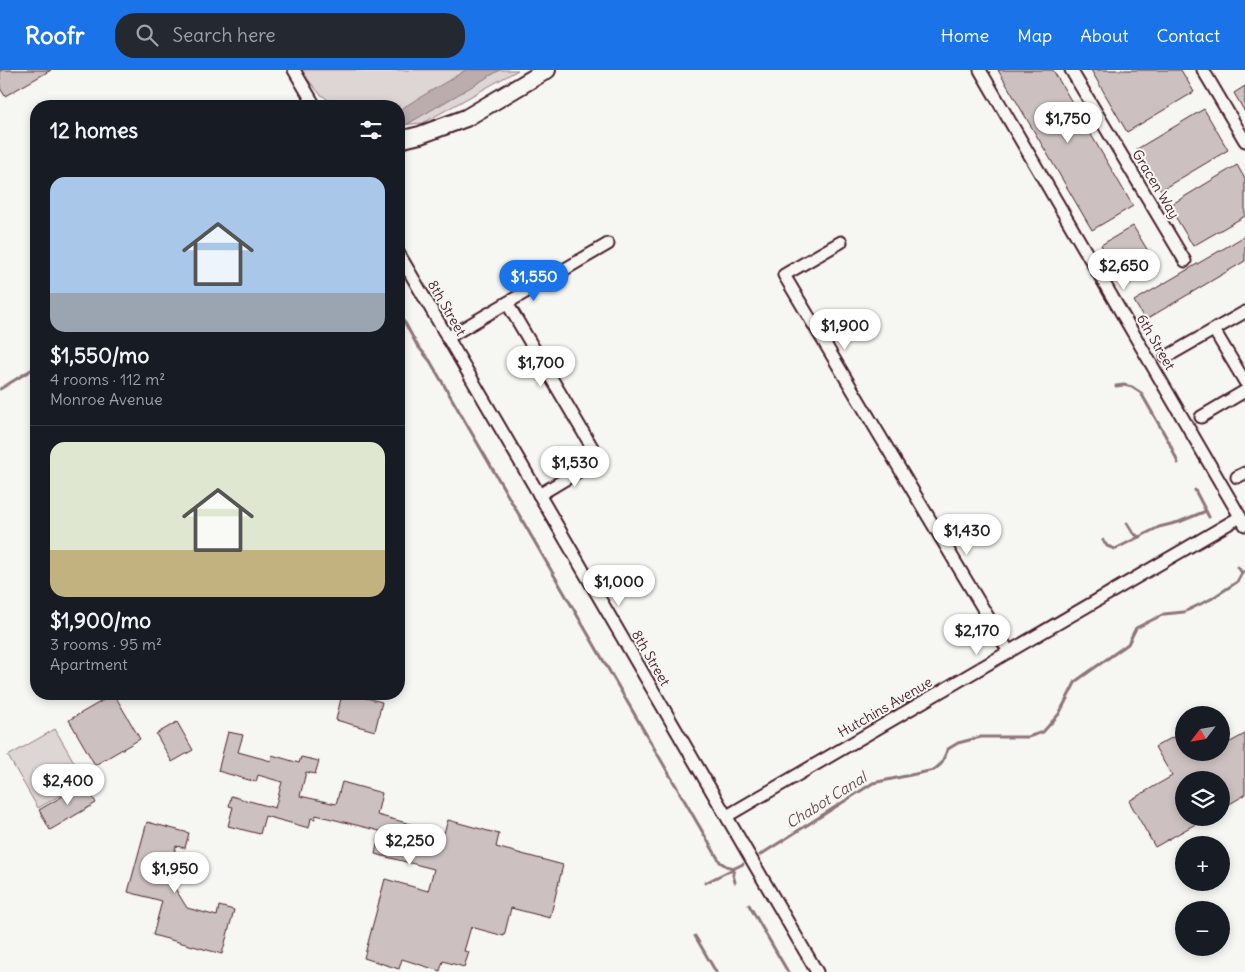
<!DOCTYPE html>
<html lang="en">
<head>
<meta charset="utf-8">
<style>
  body { margin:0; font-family:Delius,sans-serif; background:#242831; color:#f1f3f6; height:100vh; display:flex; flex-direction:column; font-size:19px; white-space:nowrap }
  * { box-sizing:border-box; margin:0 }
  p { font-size:16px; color:#9ea1a6 }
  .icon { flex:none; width:28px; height:28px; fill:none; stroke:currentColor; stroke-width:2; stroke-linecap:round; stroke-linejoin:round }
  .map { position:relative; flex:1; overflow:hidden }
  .sheet { position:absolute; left:30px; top:30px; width:375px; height:600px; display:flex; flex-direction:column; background:#171b24; border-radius:20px; box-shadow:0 2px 8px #0003 }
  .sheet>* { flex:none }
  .needle { width:32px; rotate:239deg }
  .tools { position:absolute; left:1175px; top:636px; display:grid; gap:10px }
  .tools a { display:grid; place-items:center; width:55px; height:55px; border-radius:50%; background:#171b24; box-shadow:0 2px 8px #0003; font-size:25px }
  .price { position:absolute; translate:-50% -42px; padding:0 11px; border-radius:18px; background:#fff; color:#222; font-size:16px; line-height:32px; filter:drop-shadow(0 1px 2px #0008) }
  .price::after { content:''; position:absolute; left:50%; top:30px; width:15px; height:11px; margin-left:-8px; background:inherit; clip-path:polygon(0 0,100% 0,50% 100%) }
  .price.selected { background:#1a73e8; color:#fff }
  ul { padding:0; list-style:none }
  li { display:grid; align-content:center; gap:10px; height:265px; padding:0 20px }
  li+li { border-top:1px solid #363941 }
  li span { display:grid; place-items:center; height:155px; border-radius:15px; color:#555 }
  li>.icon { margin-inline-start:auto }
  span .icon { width:90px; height:90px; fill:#fffc; stroke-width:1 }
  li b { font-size:21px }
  h2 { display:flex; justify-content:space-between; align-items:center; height:60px; padding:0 20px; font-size:21px }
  header { display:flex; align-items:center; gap:30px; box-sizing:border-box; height:70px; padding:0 25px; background:#1a73e8; color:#fff }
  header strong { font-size:24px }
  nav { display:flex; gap:28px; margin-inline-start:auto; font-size:18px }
  .search { width:350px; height:45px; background:#242831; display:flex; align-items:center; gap:12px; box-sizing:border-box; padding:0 18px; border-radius:20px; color:#9ea1a6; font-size:19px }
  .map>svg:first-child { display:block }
  .green { fill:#ddd6d5; stroke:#947a80 }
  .water { fill:#bbadae; stroke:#8e747a }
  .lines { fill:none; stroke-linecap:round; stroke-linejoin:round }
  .stream { stroke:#8e747a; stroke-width:3 }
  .building { fill:#ccc1c0; stroke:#4a1f2b }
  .street-casing { stroke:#4a1f2b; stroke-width:15 }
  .secondary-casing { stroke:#4a1f2b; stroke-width:20 }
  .street { stroke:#f6f6f2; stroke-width:11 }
  .secondary { stroke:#f6f6f2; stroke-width:16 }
  .labels { text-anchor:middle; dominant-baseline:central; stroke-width:4; stroke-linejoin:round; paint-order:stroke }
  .street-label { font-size:14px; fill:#4a1f2b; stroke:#f6f6f2 }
  .water-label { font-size:15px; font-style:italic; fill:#6c4a52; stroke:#f6f6f2 }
</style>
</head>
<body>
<header>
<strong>Roofr</strong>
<div class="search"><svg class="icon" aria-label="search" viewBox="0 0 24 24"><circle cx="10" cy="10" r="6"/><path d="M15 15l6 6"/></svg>Search here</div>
<nav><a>Home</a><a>Map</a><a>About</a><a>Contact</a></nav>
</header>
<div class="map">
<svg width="1245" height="902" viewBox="0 0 1245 902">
  <rect width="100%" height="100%" fill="#f6f6f2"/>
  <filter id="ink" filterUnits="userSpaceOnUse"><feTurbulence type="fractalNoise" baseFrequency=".02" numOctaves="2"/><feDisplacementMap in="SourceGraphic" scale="10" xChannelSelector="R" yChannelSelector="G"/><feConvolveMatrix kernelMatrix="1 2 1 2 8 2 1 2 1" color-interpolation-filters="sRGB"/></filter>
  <g filter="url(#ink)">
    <!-- green -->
    <g class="green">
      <polygon points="300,0 518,0 423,53 399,55 399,36 337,36 320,24"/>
      <polygon points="55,659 85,711 38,738 8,686"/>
    </g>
    <!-- water -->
    <polygon class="water" points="466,0 500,0 399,59 399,40"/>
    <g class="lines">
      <!-- stream -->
      <g class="stream">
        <polyline points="399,247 405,253 417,275 430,291 720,792 726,796 734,798"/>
        <polyline points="1116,316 1124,315 1132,317 1141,323 1169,372 1178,393"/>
        <polyline points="0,319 36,297"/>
        <polyline points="1195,420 1209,447"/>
        <polyline points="1127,453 1133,463 1139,467"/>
        <polyline points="1103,470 1107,476 1115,479 1159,457 1179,452 1206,441"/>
        <polyline points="1238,497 1242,503"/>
        <polyline points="760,785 873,713 934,700 941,694 948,679 958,673 981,667 1028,667 1043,662 1059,644 1076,611 1128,574 1136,558 1164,544 1184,542 1211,529 1237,512 1242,503 1245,501"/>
        <polyline points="734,798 733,805 735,812"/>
        <polyline points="705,813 743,794"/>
        <polyline points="749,835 788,902"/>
        <polyline points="695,866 716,902"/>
      </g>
    </g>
    <!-- building -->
    <g class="building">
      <polygon points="0,0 51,0 5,26 0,18"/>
      <polygon points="998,0 1053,0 1133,136 1092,160"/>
      <polygon points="1091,0 1181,0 1194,22 1127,62"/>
      <polygon points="1245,16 1245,42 1234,23"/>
      <polygon points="1204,39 1228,80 1161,120 1137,79"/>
      <polygon points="1237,95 1245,109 1245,146 1193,176 1169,136"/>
      <polygon points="1133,156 1157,196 1125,216 1101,175"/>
      <polygon points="1245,166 1245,191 1145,250 1134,231"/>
      <polygon points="114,624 140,669 95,695 69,650"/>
      <polygon points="342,624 351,624 382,632 375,661 336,650"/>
      <polygon points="177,652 193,680 172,692 156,664"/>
      <polygon points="1184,661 1184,682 1221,682 1221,677 1245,664 1245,725 1221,739 1221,710 1184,710 1184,748 1206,748 1155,777 1129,731 1172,706 1155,677"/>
      <polygon points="228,662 243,665 238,682 271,691 272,685 299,693 301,687 319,691 315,704 306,702 300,726 336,734 342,712 382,723 377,745 444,763 448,750 499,764 496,777 563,795 550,848 511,838 504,866 471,857 464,881 469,882 464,897 443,891 440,901 402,889 399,899 364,888 385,809 428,821 434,799 375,784 380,761 316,745 315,749 311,748 309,758 265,746 260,764 228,756 233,737 229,736 231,726 275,738 282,712 258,705 256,712 218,701"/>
      <polygon points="85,713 96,733 50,760 39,740"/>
      <polygon points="147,752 189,763 185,778 176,776 168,807 187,838 217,846 219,836 234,840 222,884 153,865 162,831 128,822"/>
    </g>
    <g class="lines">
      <!-- street casing -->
      <g class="street-casing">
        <g id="street">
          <polyline points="294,0 315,36"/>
          <polyline points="980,0 1245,455"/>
          <polyline points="1071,0 1185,191"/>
          <polyline points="1203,0 1245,71"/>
          <polyline points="841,172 784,205 1009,582"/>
          <polyline points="399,184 817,902"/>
          <polyline points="507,233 599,389 539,425"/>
          <polyline points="1214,260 1245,312"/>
          <polyline points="447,268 608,174"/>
          <polyline points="1166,287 1245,242"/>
          <polyline points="1201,347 1245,321"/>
          <polyline points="1237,407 1245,403"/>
          <polyline points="727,746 1240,447"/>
        </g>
      </g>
      <!-- secondary casing -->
      <g class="secondary-casing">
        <polyline id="secondary" points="399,70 420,65 466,48 547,0"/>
      </g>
      <!-- street -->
      <use href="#street" class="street"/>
      <!-- secondary -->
      <use href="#secondary" class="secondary"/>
    </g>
  </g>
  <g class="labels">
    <!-- street labels -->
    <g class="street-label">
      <text transform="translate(1156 114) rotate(59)">Gracen Way</text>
      <text transform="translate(447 238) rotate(60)">8th Street</text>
      <text transform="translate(1156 272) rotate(60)">6th Street</text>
      <text transform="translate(651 588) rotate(60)">8th Street</text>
      <text transform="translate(885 637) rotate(-30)">Hutchins Avenue</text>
    </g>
    <!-- water labels -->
    <g class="water-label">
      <text transform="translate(826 730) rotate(-32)">Chabot Canal</text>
    </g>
  </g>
</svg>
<div class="tools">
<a><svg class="needle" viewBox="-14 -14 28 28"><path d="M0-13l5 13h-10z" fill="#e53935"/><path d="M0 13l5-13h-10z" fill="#9ea1a6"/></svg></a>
<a><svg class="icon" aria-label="layers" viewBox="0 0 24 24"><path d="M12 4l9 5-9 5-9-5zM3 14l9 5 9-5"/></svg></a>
<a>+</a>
<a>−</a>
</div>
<b class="price" style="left:1068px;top:74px">$1,750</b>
<b class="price" style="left:1124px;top:221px">$2,650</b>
<b class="price selected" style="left:534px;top:232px">$1,550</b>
<b class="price" style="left:845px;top:281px">$1,900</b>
<b class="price" style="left:541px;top:318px">$1,700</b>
<b class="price" style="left:575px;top:418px">$1,530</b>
<b class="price" style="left:967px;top:486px">$1,430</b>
<b class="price" style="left:619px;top:537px">$1,000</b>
<b class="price" style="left:977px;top:586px">$2,170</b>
<b class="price" style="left:68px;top:736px">$2,400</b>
<b class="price" style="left:410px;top:796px">$2,250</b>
<b class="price" style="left:175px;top:824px">$1,950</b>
<section class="sheet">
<h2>12 homes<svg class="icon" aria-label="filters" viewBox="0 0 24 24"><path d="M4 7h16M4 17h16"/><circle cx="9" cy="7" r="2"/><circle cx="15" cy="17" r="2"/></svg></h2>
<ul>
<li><span style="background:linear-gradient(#a9c7e8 75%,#9aa5b1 0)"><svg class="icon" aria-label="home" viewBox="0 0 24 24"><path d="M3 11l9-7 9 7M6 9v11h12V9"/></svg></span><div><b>$1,550/mo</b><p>4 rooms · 112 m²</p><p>Monroe Avenue</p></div></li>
<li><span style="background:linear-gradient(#dfe7d0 70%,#c2b280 0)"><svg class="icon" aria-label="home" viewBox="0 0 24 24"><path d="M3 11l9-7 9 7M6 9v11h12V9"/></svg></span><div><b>$1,900/mo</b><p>3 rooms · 95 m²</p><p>Apartment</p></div></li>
</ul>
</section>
</div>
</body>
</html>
